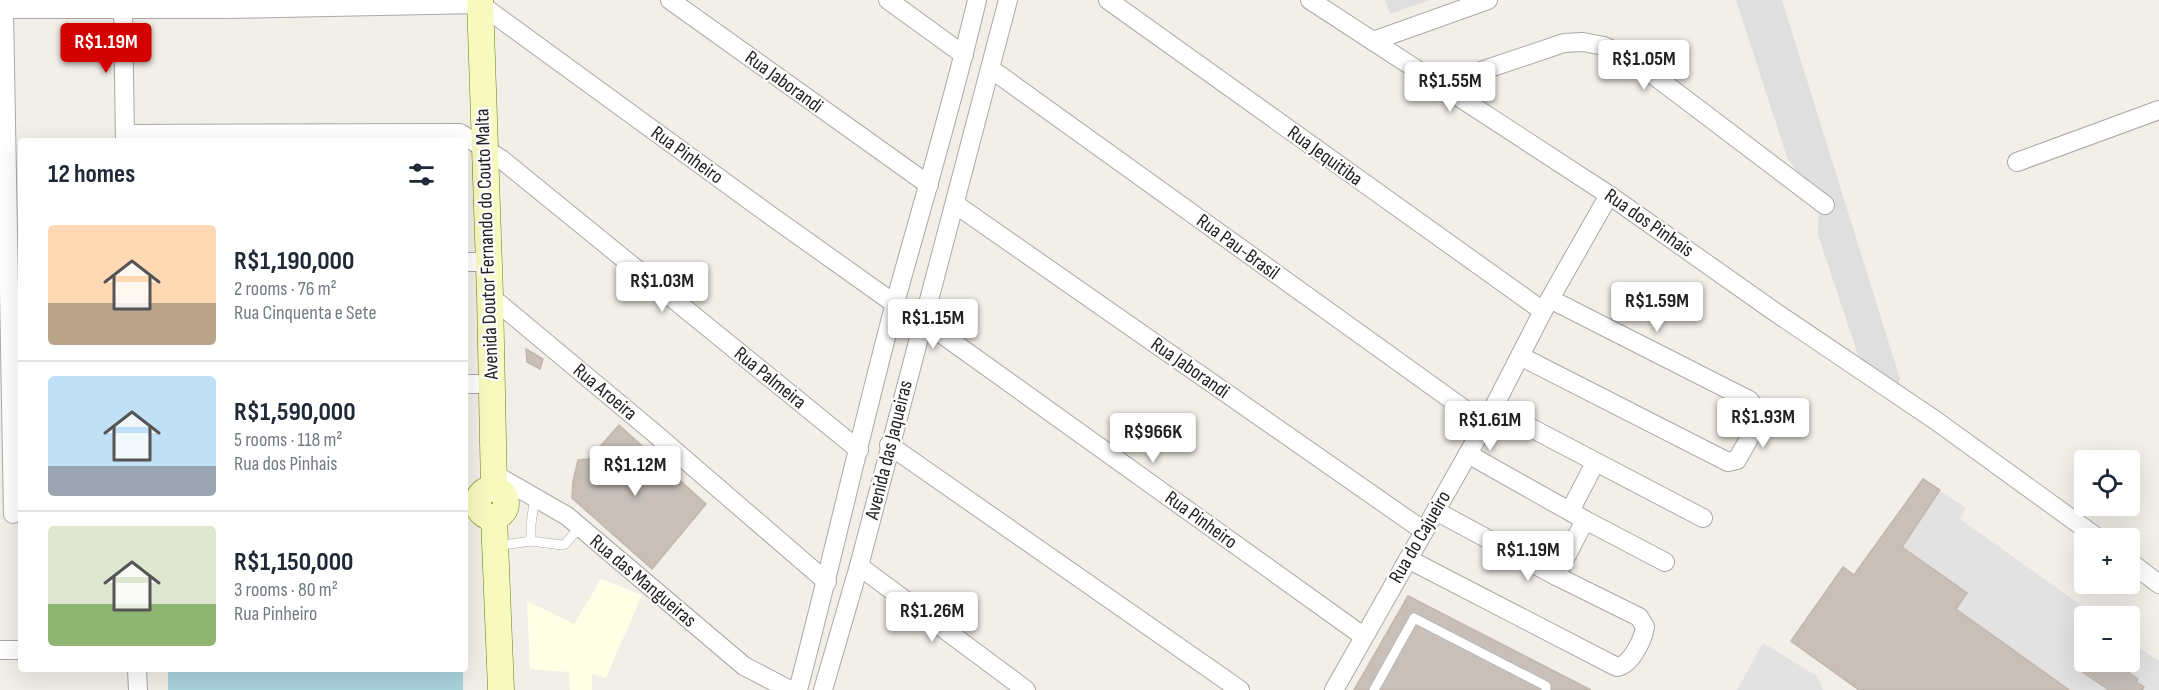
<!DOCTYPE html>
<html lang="en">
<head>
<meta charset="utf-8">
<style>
  body { margin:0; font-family:"Sofia Sans Condensed",sans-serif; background:#f6f6f7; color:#1f2937; height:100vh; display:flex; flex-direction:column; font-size:22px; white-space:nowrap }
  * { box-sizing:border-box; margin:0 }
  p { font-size:20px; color:#747a83 }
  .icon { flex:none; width:33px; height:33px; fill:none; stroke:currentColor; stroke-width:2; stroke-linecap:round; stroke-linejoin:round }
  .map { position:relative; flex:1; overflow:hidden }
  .details { position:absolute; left:18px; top:138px; width:450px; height:534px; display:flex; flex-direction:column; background:#fff; border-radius:6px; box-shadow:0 6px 24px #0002 }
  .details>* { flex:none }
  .tools { position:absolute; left:2074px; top:450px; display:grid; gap:12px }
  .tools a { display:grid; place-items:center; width:66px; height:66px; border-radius:6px; background:#fff; box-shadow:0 6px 24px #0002; font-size:30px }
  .price { position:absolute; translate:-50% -51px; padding:0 14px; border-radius:6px; background:#fff; color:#222; font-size:20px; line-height:39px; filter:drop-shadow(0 2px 3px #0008) }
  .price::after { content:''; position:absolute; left:50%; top:36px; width:18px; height:14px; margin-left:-9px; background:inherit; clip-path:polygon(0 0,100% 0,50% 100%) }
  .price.current { background:#d40000; color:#fff }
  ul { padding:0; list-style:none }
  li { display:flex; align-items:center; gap:18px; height:150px; padding:0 30px }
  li+li { border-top:2px solid #e0e1e3 }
  li span { display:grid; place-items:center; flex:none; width:168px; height:120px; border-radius:6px; color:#555 }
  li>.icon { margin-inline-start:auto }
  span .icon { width:72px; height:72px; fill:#fffc; stroke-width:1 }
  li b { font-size:26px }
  h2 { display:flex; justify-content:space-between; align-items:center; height:72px; padding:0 30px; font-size:26px }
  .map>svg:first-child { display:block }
  .residential { fill:#e0dfdf }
  .education { fill:#ffffe5 }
  .parking { fill:#e2e2e2 }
  .water { fill:#aad3df }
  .building { fill:#c7bfb8; stroke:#c4b6ab; stroke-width:1.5 }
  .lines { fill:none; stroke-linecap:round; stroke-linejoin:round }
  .lane-casing { stroke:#a9a9a9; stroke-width:10 }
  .street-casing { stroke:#a9a9a9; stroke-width:20 }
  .secondary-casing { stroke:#707d05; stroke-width:27 }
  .lane { stroke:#fff; stroke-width:9 }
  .street { stroke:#fff; stroke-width:18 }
  .secondary { stroke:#f7fabf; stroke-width:26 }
  .labels { text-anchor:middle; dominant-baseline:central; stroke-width:4.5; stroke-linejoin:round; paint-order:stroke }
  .street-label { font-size:20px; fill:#222; stroke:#fff }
</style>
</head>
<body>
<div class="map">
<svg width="2159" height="690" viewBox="0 0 2159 690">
  <rect width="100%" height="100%" fill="#f2efe9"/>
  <!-- residential -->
  <g class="residential">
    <polygon points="1385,0 1430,0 1390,14"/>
    <polygon points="1736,0 1782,0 1900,379 1894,400 1867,382 1818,235 1819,203 1787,157"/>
  </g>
  <!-- education -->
  <polygon class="education" points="601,579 642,595 606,678 592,674 592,690 570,690 569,672 530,669 527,601 574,624"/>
  <!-- parking -->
  <g class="parking">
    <polygon points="1940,491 1966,508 1960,519 2096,616 2085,616 2085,662 2130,662 2130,641 2159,661 2159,690 2069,690 1956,609 1902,547"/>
    <polygon points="1763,643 1817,676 1823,690 1737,690"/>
  </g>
  <!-- water -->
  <rect class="water" x="168" y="669" width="295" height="21"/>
  <!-- building -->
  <g class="building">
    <polygon points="526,349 543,359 540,369 527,362"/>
    <polygon points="619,425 706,504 652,569 572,498 573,481 578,460 589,459"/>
    <polygon points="1923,479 1940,490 1902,547 1967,593 1956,609 2069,690 1859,690 1791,641 1843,567 1854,575"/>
    <polygon points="1408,596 1591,690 1354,690"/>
    <polygon points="2085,652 2085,662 2113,662 2138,679 2136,682 2144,687 2142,690 2109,690 2075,667"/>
  </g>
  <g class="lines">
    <!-- lane casing -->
    <g class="lane-casing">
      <g id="lane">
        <polyline points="535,496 531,524 531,541 562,545 565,544 580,527"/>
        <polyline points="496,546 531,541"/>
        <polyline points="1374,690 1414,618 1546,686 1546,690"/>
      </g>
    </g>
    <!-- street casing -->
    <g class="street-casing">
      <g id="street">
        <polyline points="670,0 929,185"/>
        <polyline points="888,0 964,55"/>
        <polyline points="1108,0 1543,311"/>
        <polyline points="1310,0 1609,195 1775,312 1935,420 2098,538"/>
        <polyline points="123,8 125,141"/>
        <polyline points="0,9 226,9 480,4 767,213 895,304"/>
        <polyline points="4,9 13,514"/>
        <polyline points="1373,41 1488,0"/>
        <polyline points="991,69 1485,424"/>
        <polyline points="1439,85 1564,43 1583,42 1604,46 1622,55 1648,71 1825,205"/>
        <polyline points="125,134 460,133 501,159 859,450"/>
        <polyline points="2017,162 2159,110"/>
        <polyline points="955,204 1424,531"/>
        <polyline points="465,262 489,262"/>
        <polyline points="490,296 653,432 827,582"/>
        <polyline points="922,320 1363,636"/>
        <path d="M1520,356L1728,462L1737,460C1746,442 1768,417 1749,400L1550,299"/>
        <polyline points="465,384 492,384"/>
        <polyline points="1493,408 1703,518"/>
        <polyline points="889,445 1240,690"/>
        <polyline points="1468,454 1585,520 1665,562"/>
        <polyline points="494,474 567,516 744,666 790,690"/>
        <polyline points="465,502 477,502"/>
        <polyline points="1570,511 1595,463"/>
        <path d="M1408,559L1611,664L1617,667C1631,665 1643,640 1645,627L1639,617L1556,576L1436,511"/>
        <polyline points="2130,562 2159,584"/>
        <polyline points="859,566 1026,690"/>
        <polyline points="1556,576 1585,520"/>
        <polyline points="0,650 21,650"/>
        <polyline points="137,669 138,690"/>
        <path d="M798,690C832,561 861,431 895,303C923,202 953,102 977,0"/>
        <polyline points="823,690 859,566 1008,0"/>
        <polyline points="1334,690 1485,424 1543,311 1609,195"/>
      </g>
    </g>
    <!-- secondary casing -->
    <g class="secondary-casing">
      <g id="secondary">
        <polyline points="480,0 490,296 494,489"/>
        <circle cx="492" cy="503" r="14"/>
        <polyline points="494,518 501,690"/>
      </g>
    </g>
    <!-- lane -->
    <use href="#lane" class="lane"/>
    <!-- street -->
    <use href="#street" class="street"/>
    <!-- secondary -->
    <use href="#secondary" class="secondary"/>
  </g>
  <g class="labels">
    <!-- street labels -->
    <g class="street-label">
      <text transform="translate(784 82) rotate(36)">Rua Jaborandi</text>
      <text transform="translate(687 155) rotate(36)">Rua Pinheiro</text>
      <text transform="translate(1325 156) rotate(36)">Rua Jequitiba</text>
      <text transform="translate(1649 223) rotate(35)">Rua dos Pinhais</text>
      <text transform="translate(487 244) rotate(-92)">Avenida Doutor Fernando do Couto Malta</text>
      <text transform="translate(1238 247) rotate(36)">Rua Pau-Brasil</text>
      <text transform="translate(1190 368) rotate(35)">Rua Jaborandi</text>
      <text transform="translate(770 378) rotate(39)">Rua Palmeira</text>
      <text transform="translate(605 392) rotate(40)">Rua Aroeira</text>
      <text transform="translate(889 450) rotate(-76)">Avenida das Jaqueiras</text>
      <text transform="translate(1201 520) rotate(36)">Rua Pinheiro</text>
      <text transform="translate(1420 537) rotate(-60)">Rua do Cajueiro</text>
      <text transform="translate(643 581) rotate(40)">Rua das Mangueiras</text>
    </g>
  </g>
</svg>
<div class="tools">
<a><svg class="icon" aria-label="locate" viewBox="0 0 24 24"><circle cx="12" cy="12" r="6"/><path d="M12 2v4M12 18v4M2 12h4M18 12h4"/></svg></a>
<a>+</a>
<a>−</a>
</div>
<b class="price current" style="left:106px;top:74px">R$1.19M</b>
<b class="price" style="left:1644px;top:91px">R$1.05M</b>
<b class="price" style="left:1450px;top:113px">R$1.55M</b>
<b class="price" style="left:662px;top:313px">R$1.03M</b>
<b class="price" style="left:1657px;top:333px">R$1.59M</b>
<b class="price" style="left:933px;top:350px">R$1.15M</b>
<b class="price" style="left:1763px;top:449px">R$1.93M</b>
<b class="price" style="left:1490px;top:452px">R$1.61M</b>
<b class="price" style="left:1153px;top:464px">R$966K</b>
<b class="price" style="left:635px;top:497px">R$1.12M</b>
<b class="price" style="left:1528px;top:582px">R$1.19M</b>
<b class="price" style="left:932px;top:643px">R$1.26M</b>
<section class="details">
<h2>12 homes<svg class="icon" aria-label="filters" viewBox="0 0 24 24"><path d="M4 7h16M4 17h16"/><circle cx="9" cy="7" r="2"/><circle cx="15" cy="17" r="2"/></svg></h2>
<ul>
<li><span style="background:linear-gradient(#ffd9b3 65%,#b9a48a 0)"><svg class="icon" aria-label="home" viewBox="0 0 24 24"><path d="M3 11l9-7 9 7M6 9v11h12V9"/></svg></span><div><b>R$1,190,000</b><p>2 rooms · 76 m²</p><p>Rua Cinquenta e Sete</p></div></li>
<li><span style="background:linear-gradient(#bfe0f5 75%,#9aa5b1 0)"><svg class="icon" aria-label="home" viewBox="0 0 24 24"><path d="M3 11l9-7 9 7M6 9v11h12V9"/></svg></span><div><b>R$1,590,000</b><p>5 rooms · 118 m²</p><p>Rua dos Pinhais</p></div></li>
<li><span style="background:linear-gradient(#dfe7d0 65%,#8fb573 0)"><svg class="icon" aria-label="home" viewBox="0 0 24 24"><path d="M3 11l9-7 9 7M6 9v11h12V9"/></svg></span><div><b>R$1,150,000</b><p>3 rooms · 80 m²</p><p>Rua Pinheiro</p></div></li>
</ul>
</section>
</div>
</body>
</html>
